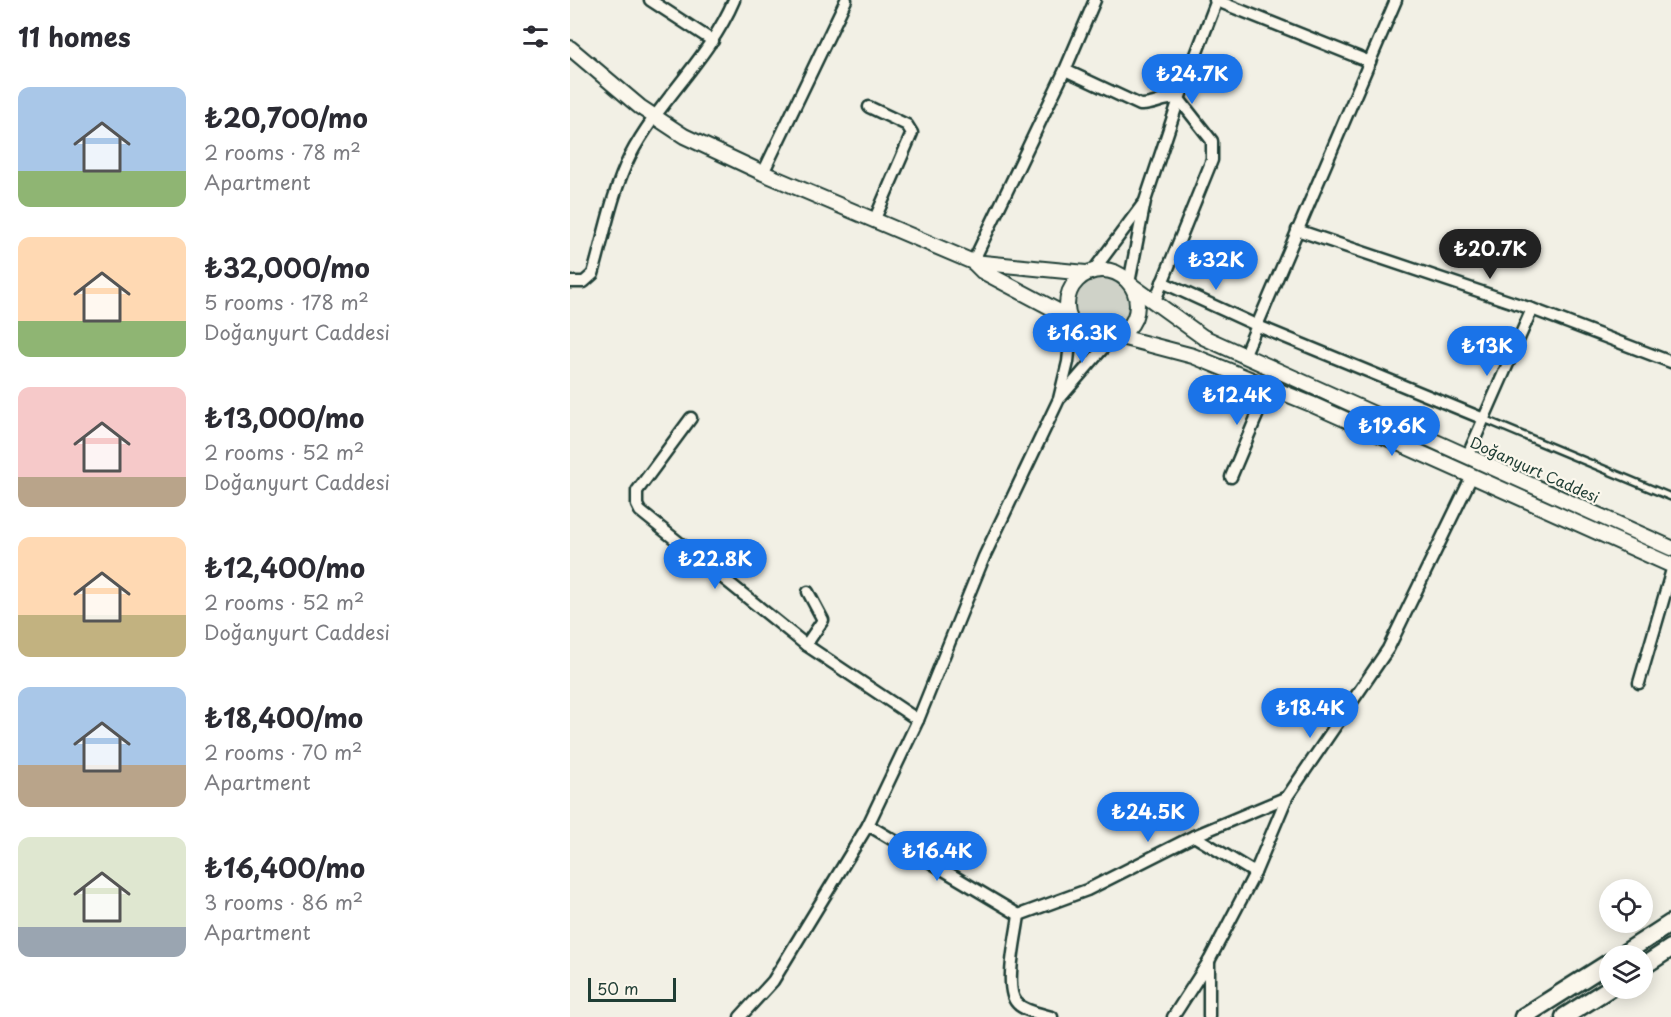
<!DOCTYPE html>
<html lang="en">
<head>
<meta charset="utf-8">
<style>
  body { margin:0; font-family:"Playpen Sans",sans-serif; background:#f2f2f3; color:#2b2b33; height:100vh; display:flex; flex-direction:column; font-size:22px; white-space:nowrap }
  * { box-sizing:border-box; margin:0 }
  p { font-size:20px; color:#7c7c81 }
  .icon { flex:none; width:33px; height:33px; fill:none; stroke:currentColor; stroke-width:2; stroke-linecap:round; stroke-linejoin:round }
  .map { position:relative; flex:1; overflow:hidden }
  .drawer { display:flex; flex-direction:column; background:#fff; width:570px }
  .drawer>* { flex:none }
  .fabs { position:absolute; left:1029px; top:879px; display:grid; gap:12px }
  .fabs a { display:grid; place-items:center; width:54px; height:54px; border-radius:50%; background:#fff; box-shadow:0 3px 15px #0003; font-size:30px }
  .scale { position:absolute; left:18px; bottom:15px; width:88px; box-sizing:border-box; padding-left:6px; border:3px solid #1f3d34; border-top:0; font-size:16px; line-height:21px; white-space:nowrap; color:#1f3d34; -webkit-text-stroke:4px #fbf7ec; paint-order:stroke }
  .price { position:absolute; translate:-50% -51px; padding:0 14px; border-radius:21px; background:#1a73e8; color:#fff; font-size:20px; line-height:39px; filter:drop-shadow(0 2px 3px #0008) }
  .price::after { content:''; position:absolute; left:50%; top:36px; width:18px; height:14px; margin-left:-9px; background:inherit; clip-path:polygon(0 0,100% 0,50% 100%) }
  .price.current { background:#222; color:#fff }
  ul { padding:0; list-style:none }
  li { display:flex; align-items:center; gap:18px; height:150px; padding:0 18px }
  li span { display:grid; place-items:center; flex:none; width:168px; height:120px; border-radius:12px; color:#555 }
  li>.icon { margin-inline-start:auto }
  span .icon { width:72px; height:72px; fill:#fffc; stroke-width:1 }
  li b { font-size:26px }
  h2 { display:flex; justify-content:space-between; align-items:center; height:72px; padding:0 18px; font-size:26px }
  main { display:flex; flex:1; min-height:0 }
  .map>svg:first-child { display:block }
  .green { fill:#cfd2c8; stroke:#77887e; stroke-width:1.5 }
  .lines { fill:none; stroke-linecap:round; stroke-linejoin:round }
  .service-casing { stroke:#1f3d34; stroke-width:10 }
  .minor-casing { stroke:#1f3d34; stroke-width:15 }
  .tertiary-casing { stroke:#1f3d34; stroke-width:18 }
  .primary-casing { stroke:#1f3d34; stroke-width:21 }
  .service { stroke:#fbf7ec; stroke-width:5 }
  .minor { stroke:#fbf7ec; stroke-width:10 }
  .tertiary { stroke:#fbf7ec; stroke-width:14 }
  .primary { stroke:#fbf7ec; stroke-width:16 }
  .labels { text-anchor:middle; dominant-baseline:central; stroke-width:4.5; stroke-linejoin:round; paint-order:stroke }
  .street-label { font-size:15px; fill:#1f3d34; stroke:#fbf7ec }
</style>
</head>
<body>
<main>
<section class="drawer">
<h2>11 homes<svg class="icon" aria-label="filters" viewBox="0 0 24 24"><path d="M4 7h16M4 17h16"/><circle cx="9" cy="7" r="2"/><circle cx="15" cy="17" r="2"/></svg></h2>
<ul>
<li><span style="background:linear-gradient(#a9c7e8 70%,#8fb573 0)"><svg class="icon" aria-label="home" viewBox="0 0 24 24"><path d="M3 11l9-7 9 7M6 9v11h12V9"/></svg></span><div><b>₺20,700/mo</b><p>2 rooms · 78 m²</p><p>Apartment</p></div></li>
<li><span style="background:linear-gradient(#ffd9b3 70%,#8fb573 0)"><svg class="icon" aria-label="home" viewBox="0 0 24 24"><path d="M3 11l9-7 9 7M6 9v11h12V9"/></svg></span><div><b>₺32,000/mo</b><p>5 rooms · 178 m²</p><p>Doğanyurt Caddesi</p></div></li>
<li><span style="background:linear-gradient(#f6c9c9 75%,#b9a48a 0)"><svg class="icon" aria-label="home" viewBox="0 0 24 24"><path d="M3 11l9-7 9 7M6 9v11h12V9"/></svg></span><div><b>₺13,000/mo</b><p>2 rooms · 52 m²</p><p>Doğanyurt Caddesi</p></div></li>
<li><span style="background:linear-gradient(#ffd9b3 65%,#c2b280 0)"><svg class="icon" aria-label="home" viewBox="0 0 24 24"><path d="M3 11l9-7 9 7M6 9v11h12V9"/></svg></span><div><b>₺12,400/mo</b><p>2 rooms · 52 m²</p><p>Doğanyurt Caddesi</p></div></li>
<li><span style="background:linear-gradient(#a9c7e8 65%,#b9a48a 0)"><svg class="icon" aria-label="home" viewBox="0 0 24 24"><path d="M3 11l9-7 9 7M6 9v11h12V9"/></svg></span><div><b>₺18,400/mo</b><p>2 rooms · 70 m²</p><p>Apartment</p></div></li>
<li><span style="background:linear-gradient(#dfe7d0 75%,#9aa5b1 0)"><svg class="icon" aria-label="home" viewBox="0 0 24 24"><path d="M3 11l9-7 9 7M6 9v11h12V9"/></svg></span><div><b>₺16,400/mo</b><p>3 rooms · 86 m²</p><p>Apartment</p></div></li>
</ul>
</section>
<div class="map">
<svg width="1101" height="1017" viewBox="0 0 1101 1017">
  <rect width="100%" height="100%" fill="#f2f0e5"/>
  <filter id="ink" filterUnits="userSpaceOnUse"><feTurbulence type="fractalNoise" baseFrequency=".0167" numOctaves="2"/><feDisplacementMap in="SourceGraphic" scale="12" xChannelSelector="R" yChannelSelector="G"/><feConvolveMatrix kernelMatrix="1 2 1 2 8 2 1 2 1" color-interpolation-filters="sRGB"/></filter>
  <g filter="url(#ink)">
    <!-- green -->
    <circle class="green" cx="532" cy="305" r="29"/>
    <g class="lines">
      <!-- service casing -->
      <g class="service-casing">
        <polyline id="service" points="914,419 1101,497"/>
      </g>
      <!-- minor casing -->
      <g class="minor-casing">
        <g id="minor">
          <polyline points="80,0 143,41"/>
          <polyline points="645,0 800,62"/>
          <path d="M495,70L570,105C585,106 595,96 609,99L642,141V160L584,303"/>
          <polyline points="299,107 337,125 342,133 304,221"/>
          <polyline points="193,173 276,0"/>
          <polyline points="727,230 962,309 1101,362"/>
          <polyline points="403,262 495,70 525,0"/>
          <polyline points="523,271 573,204"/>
          <path d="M0,282H14L23,274C34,236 42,192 60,156C89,100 139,59 164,0"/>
          <polyline points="592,282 688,326 914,419"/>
          <polyline points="559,283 575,201 609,99 647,0"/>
          <polyline points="674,356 826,0"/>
          <polyline points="491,397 541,339"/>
          <polyline points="121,418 67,491 67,505 70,511 236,645 348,720"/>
          <polyline points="897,457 962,309"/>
          <polyline points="661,477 699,387"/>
          <polyline points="236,645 253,620 238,592"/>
          <polyline points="1069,683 1101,573"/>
          <polyline points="298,825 449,915"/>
          <polyline points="624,836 685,873"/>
          <polyline points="449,915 517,890 624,836 717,797"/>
          <path d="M449,915C447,934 433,989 447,1003C454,1011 471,1014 482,1017"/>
          <polyline points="170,1017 203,981 298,825 348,720 414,557 489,399 498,362 502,324"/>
          <polyline points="603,1017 639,961 685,873 717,797 818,649 902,476"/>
          <polyline points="639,1017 639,961"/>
        </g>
      </g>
      <!-- tertiary casing -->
      <g class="tertiary-casing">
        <g id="tertiary">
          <polyline points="0,48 70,107 114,136 193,173 403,262 412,271 499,317"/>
          <polyline points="403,262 516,273"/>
          <circle cx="532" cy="305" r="35"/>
          <polyline points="561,285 633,337 1101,548"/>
          <polyline points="547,336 623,356 741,404 1101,565"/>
        </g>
      </g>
      <!-- primary casing -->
      <g class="primary-casing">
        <g id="primary">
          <polyline points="1050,956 1101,923"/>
          <polyline points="1072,967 1101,948"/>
          <polyline points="953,1017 1040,962"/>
          <polyline points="994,1017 1040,988"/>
        </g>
      </g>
      <!-- service -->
      <use href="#service" class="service"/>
      <!-- minor -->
      <use href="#minor" class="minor"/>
      <!-- tertiary -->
      <use href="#tertiary" class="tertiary"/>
      <!-- primary -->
      <use href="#primary" class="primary"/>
    </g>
  </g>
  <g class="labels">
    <!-- street labels -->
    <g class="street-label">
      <text transform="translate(965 469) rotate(24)">Doğanyurt Caddesi</text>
    </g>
  </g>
</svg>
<div class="fabs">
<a><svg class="icon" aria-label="locate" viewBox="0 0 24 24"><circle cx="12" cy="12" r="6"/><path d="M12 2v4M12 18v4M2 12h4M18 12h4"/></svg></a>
<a><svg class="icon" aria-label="layers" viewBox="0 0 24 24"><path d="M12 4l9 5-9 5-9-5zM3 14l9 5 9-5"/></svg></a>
</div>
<div class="scale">50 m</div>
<b class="price" style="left:622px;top:105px">₺24.7K</b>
<b class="price current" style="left:920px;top:280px">₺20.7K</b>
<b class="price" style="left:646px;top:291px">₺32K</b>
<b class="price" style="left:512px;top:364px">₺16.3K</b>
<b class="price" style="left:917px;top:377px">₺13K</b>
<b class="price" style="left:667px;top:426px">₺12.4K</b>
<b class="price" style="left:822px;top:457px">₺19.6K</b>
<b class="price" style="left:145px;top:590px">₺22.8K</b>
<b class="price" style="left:740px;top:739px">₺18.4K</b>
<b class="price" style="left:578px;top:843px">₺24.5K</b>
<b class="price" style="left:367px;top:882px">₺16.4K</b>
</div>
</main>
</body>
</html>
